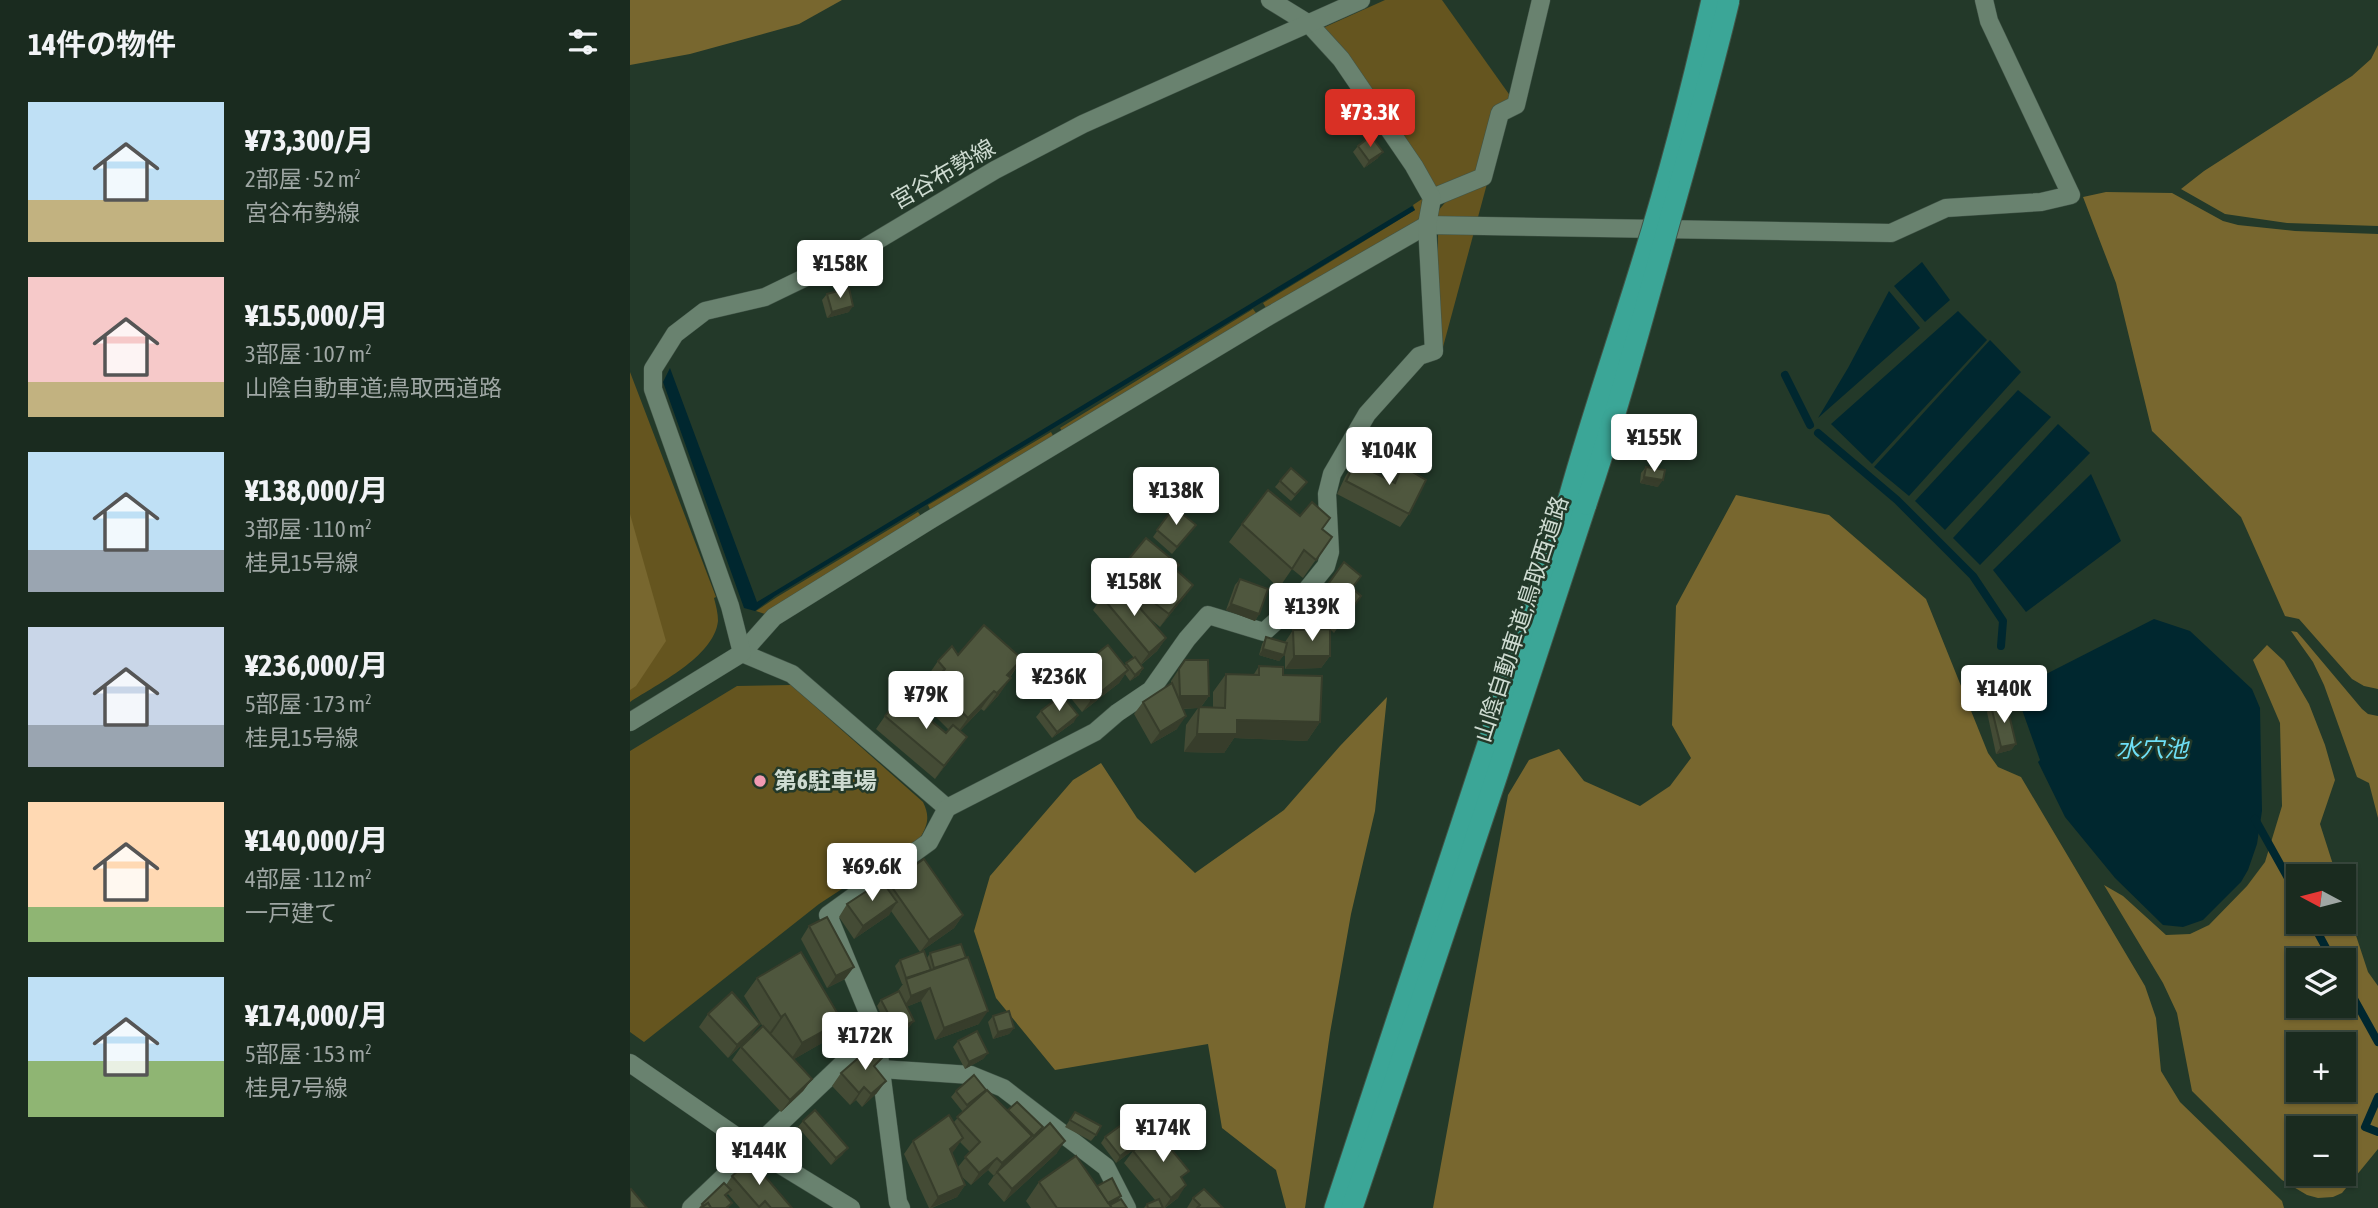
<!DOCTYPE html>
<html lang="ja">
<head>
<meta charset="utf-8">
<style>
  body { margin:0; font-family:"Asap Condensed","Noto Sans JP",sans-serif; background:#233328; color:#f1f3f6; height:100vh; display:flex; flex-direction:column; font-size:26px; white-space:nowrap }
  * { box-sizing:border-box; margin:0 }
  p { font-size:23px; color:#9fa7a4 }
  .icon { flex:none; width:38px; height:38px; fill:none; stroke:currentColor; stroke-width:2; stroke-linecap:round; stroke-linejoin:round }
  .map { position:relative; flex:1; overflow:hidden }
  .side { display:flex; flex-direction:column; background:#1a2b1f; width:630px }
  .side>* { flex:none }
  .needle { width:46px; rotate:277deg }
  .buttons { position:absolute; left:1656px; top:864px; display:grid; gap:14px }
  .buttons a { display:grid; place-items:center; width:70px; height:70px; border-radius:0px; background:#1a2b1f; box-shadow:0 2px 5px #0004,0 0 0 2px #38473d; font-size:35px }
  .price { position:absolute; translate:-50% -60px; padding:0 16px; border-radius:7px; background:#fff; color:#222; font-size:23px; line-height:46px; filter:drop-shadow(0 2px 4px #0008) }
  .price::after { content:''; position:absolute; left:50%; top:42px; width:21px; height:16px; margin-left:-10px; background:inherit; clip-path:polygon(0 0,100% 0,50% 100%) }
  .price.on { background:#d93025; color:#fff }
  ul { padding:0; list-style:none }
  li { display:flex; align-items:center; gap:21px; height:175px; padding:0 28px }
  li span { display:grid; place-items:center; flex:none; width:196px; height:140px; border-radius:0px; color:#555 }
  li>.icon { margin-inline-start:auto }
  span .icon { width:84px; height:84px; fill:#fffc; stroke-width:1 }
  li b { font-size:30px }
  h2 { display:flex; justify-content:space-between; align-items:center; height:84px; padding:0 28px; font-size:30px }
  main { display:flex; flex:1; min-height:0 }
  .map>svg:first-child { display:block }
  .green { fill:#65551f }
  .forest { fill:#78672f; fill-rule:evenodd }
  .water { fill:#00272f }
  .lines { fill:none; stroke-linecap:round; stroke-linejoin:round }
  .stream { stroke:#00272f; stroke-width:8 }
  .street-casing { stroke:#415447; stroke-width:19 }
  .secondary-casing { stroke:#415447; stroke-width:19 }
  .highway-casing { stroke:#415447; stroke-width:23 }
  .street { stroke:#69826f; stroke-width:18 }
  .secondary { stroke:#69826f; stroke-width:18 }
  .highway { stroke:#3ba697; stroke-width:21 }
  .highway-bridge-casing { stroke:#415447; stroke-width:23; stroke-linecap:butt }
  .highway-bridge { stroke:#3ba697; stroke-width:21 }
  .wall { fill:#444b35; fill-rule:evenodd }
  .shaded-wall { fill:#373d2b }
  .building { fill:#4f573e; stroke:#373d2b; stroke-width:2 }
  .poi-dot { fill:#f19ab2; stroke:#233929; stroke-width:2.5 }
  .labels { text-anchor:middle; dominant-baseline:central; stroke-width:5; stroke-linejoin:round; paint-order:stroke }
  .street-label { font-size:23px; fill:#cedbd1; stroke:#233929 }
  .poi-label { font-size:23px; font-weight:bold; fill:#cedbd1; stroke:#233929; text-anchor:start }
  .water-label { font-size:24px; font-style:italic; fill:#6edff6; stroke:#233929 }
</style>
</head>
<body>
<main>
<section class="side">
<h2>14件の物件<svg class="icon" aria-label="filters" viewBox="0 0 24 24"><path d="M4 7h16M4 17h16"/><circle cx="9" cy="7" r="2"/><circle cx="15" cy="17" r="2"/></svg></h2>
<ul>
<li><span style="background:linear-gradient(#bfe0f5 70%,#c2b280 0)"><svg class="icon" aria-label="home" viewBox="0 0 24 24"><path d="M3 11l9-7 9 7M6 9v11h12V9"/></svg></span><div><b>¥73,300/月</b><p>2部屋 · 52 m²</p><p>宮谷布勢線</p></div></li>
<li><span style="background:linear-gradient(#f6c9c9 75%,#c2b280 0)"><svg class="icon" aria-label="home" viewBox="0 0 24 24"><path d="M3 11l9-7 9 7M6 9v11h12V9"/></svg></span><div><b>¥155,000/月</b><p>3部屋 · 107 m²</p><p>山陰自動車道;鳥取西道路</p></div></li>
<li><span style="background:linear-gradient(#bfe0f5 70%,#9aa5b1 0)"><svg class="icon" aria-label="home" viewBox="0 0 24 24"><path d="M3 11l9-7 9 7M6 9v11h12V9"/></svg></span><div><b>¥138,000/月</b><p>3部屋 · 110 m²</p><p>桂見15号線</p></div></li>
<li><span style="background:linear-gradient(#c9d6e8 70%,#9aa5b1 0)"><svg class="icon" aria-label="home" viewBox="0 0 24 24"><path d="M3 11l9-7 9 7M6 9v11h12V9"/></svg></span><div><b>¥236,000/月</b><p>5部屋 · 173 m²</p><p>桂見15号線</p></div></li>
<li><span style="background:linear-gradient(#ffd9b3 75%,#8fb573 0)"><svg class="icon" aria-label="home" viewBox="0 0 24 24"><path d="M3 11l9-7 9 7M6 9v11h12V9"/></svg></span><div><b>¥140,000/月</b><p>4部屋 · 112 m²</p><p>一戸建て</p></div></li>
<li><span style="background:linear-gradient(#bfe0f5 60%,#8fb573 0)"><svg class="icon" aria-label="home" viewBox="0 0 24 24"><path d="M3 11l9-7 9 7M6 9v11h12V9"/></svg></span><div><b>¥174,000/月</b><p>5部屋 · 153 m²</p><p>桂見7号線</p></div></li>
</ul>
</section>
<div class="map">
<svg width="1748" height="1208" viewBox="0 0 1748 1208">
  <rect width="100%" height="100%" fill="#233929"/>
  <!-- green -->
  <g class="green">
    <polygon points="755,0 812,0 881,97 862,168 806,187 694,31 695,27"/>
    <polygon points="858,180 813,347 808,338 808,211 823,193"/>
    <polygon points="792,199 791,216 785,224 638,311 633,303 785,210 783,205"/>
    <polygon points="623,309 629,317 434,434 430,428"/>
    <path d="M0,372L86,597L84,598C86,606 88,613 88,621C84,657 27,684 0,702Z"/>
    <polygon points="421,432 425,439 302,514 298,505"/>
    <polygon points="288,512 293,519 135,614 126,611 147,597"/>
    <path d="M161,685L293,802C300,816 298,825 290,838L189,904L14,1042L0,1032V751L107,686Z"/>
  </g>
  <!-- forest -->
  <g class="forest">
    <polygon points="0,0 212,0 169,24 60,54 0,65"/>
    <polygon points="1748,45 1748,226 1657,223 1595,214 1551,189 1574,171 1722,76 1741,59"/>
    <polygon points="1476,192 1542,193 1593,221 1608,225 1665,231 1748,234 1748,689 1734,686 1722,679 1669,619 1655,616 1611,517 1522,431 1486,283 1453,197"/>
    <polygon points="1106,495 1199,515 1296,599 1358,753 1368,767 1391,777 1515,986 1526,1018 1531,1071 1550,1102 1652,1201 1654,1208 803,1208 878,795 899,760 929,749 954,781 1010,806 1040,786 1061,758 1042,725 1046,606"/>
    <polygon points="0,514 36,641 6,686 0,690"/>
    <polygon points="1661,631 1667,632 1674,640 1732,709 1738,714 1748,716 1748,818 1739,783 1727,777 1694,685 1683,662"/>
    <path d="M1637,645L1654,661L1679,704L1695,745L1705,780L1690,824L1707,877H1668V922H1713V896L1738,972L1748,986V1149L1712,1193L1703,1197L1688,1198L1677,1195L1652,1180L1562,1091L1547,1013L1533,983L1474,885L1493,896L1536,935L1560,934L1579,925L1617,886L1635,862L1652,806L1650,723L1623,660ZM1668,961H1713V1006H1668ZM1668,1045H1713V1090H1668ZM1668,1129H1713V1174H1668Z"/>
    <polygon points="757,697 745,811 721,914 700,1033 675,1208 656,1208 646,1170 592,1128 578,1044 425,1070 366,998 344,931 360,876 443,780 471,763 507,818 565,873 654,810 710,746"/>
  </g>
  <!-- water -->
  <g class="water">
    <polygon points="782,206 785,210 145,596 125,611 114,608 33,382 40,368 127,602"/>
    <polygon points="1292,262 1320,300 1295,322 1264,286"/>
    <polygon points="1259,291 1290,328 1188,418 1218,368"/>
    <polygon points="1328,311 1357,340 1242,464 1201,424"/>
    <polygon points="1360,340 1391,372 1279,496 1244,467"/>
    <polygon points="1388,390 1421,417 1315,530 1285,501"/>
    <polygon points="1428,424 1460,453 1350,565 1323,538"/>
    <polygon points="1461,474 1491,541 1396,612 1363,570"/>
    <polygon points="1524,619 1560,631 1622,689 1630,708 1632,811 1627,844 1618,870 1611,882 1573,920 1553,927 1533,925 1485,878 1435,817 1408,762 1410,760 1385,690"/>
  </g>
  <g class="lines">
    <!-- stream -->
    <g class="stream">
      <polyline points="1155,375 1180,425"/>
      <polyline points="1188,433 1267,500 1343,576 1373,621 1371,646"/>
      <polyline points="1625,819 1668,896"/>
      <polyline points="1682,922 1703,961"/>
      <polyline points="1713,979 1748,1042"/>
      <polyline points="1748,1097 1735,1127 1748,1132"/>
    </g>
    <!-- street casing -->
    <g class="street-casing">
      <g id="street">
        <polyline points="802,198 853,177 870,113 886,105 911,0"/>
        <polyline points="317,808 162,674 112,653 144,617 300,520 639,316 797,225 1261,233 1316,208 1411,202 1441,195 1359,21 1354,0"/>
        <polyline points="0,1063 123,1148 221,1208"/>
        <polyline points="251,1069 341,1075 373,1088 476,1167 497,1208"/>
        <polyline points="61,1208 246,1032"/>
        <polyline points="271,1208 268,1202 246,1032 198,915 299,842 317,808 465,732 487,713 521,690 557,639 578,615 634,632 667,602 696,566 700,552 697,494 702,474 737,414 789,356 804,351 797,225 802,198 784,166 711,59 679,24 640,0"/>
      </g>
    </g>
    <!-- secondary casing -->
    <g class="secondary-casing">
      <polyline id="secondary" points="0,722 112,653 100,606 23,389 23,369 45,334 75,311 135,297 226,253 365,170 453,124 731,0"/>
    </g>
    <!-- highway casing -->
    <g class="highway-casing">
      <g id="highway">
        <polyline points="705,1208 939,498"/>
        <polyline points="722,1208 866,778 956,504"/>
      </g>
    </g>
    <!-- street -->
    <use href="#street" class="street"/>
    <!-- secondary -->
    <use href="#secondary" class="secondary"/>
    <!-- highway -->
    <use href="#highway" class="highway"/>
    <!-- highway-bridge casing -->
    <g class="highway-bridge-casing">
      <g id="highway-bridge">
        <path d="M939,498C961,419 988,341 1012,263C1039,177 1062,88 1082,0"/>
        <path d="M956,504C987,413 1012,320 1038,227C1059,152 1081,76 1099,0"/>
      </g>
    </g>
    <!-- highway-bridge -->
    <use href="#highway-bridge" class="highway-bridge"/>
  </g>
  <!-- wall -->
  <g class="wall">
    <polygon points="728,146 748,158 734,168 723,152"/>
    <polygon points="197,294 219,312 197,318 192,300"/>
    <polygon points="725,463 762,482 772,466 779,514 770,527 707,494 716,475"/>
    <polygon points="1016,467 1028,487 1010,483 1011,473"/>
    <polygon points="650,481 677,482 661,501 645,487"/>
    <polygon points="544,507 566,525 542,554 523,537"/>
    <polygon points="670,516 692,529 702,537 673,578 662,569 649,588 599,542 612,524"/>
    <polygon points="714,562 722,588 731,596 704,633 700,629 700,656 691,668 655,669 655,651 654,655 649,661 629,655 632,644 636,637 655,642 663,630 700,629 692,623 694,620 681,609"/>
    <polygon points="545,569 554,597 530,627 517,616 536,638 527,651 511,665 513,668 509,675 500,681 495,674 489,683 452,712 432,687 441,674 494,666 504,658 463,610 472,597 484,587 481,584 489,571"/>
    <polygon points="610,579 629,614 625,621 596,610 605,585"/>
    <polygon points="328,655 392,659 368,696 354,711 351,709 330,731 328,749 305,779 246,729 255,716 316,733 319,730 290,701 301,686 295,680 308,661"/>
    <polygon points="555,660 579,696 571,707 583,707 583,692 596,674 624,674 629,666 653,675 690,722 677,741 604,738 594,753 554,752 556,725 568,708 553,709 547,729 521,744 504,714 513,702 541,684 541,681"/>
    <polygon points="1361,706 1386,744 1381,750 1366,754 1357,712"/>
    <polygon points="411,711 444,722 422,738 406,717"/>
    <polygon points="259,883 333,915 324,928 290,952 261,911 259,915 224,939 209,917 217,904 256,886"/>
    <polygon points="179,926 215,979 197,988 171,939"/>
    <polygon points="300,953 349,1024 305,1040 291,1001 276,1007 284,1021 279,1027 262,1036 247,1006 251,1000 267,992 273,984 272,984 265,966 270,960 297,958"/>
    <polygon points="127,978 212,1021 199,1039 164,1059 182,1079 173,1091 151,1112 102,1060 111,1047 133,1027 114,996"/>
    <polygon points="78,1014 121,1036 98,1058 69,1027"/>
    <polygon points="363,1016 384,1028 379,1034 363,1039 358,1022"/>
    <polygon points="328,1041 358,1053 353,1059 335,1069 323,1047"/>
    <polygon points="245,1068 247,1093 232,1107 226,1100 220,1105 202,1086 211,1073"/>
    <path d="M356,1090L378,1111L408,1134L427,1153L374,1202L358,1184L365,1174L364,1176L358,1170L341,1185L331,1176L335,1185L327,1197L302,1208H299L274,1154L283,1141L324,1122L333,1112L321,1097L326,1091ZM330,1142L340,1152L328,1167L322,1153Z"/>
    <polygon points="445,1112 466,1135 461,1141 435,1127"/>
    <polygon points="173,1121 213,1154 201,1165 168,1127"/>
    <polygon points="475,1137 515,1138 511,1144 486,1163 471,1143"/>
    <polygon points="503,1151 552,1180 548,1198 535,1208 514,1208 517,1204 525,1200 494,1163"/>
    <polygon points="102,1176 162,1208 110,1208 98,1194 96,1196 102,1203 98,1208 69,1208 72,1204 96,1185"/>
    <polygon points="409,1182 467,1186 491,1196 488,1201 497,1208 401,1208 396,1201"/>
    <polygon points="563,1198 593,1208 557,1208"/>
  </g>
  <!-- shaded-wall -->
  <g class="shaded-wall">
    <polygon points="753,152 748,158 734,168 739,161"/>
    <polygon points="223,306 219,312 197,318 202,312"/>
    <polygon points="1014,477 1033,480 1028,487 1010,483"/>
    <polygon points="563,585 554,597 530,627 539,614"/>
    <polygon points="601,604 629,614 625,621 596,610"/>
    <polygon points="536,638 527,651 510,665 519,653"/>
    <polygon points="633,649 654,655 649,661 629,655"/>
    <polygon points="664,656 700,656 691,668 655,669"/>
    <polygon points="392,659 379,678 364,694 377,675"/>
    <polygon points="513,668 509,675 500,681 505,675"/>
    <polygon points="498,670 489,683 452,712 461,700"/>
    <polygon points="381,678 368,696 354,711 367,693"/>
    <polygon points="364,691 351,709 325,736 338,718"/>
    <polygon points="550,696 579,696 570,708 541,709"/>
    <polygon points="448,715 444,722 422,738 427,732"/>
    <polygon points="556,716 547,729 521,744 530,732"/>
    <polygon points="607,720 690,722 677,741 604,738 594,753 554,752 567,734"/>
    <polygon points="337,737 328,749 305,779 314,766"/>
    <polygon points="1386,744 1381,750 1366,754 1371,747"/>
    <polygon points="267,902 259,915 224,939 233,926"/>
    <polygon points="333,915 324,928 290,952 299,940"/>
    <polygon points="224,967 215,979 197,988 206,976"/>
    <polygon points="300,988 291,1001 273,1008 281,996"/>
    <polygon points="358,1011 349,1024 305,1040 314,1028"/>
    <polygon points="155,1014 142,1033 138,1035 151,1017"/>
    <polygon points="212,1021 199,1039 159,1062 172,1043"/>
    <polygon points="284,1021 279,1027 262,1036 267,1030"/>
    <polygon points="130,1024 121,1036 98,1058 107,1045"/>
    <polygon points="384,1028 379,1034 363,1039 368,1032"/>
    <polygon points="358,1053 353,1059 335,1069 339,1062"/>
    <polygon points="182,1079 173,1091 151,1112 160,1100"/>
    <polygon points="256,1081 247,1093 232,1107 241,1094"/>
    <polygon points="234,1087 226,1100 220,1105 229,1093"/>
    <polygon points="402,1136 393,1148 364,1176 372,1163"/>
    <polygon points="333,1138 324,1151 311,1161 320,1149"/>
    <polygon points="515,1138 511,1144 486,1163 490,1156"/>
    <polygon points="435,1141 427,1153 374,1202 382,1189"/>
    <polygon points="218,1148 213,1154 201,1165 206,1158"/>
    <polygon points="367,1158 358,1170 341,1185 349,1173"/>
    <polygon points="335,1185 327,1197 300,1208 308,1197"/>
    <polygon points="556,1185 548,1198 534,1208 541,1198"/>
    <polygon points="491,1196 487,1202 476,1208 476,1204"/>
  </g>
  <!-- building -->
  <g class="building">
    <polygon points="741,136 753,152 739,161 728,146"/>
    <polygon points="219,288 223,306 202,312 197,294"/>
    <polygon points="725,463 765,483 772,466 796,480 779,514 716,481"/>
    <polygon points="1016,467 1035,470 1033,480 1014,477"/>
    <polygon points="661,468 677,482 665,495 650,481"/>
    <polygon points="638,490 670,516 682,502 700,518 692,529 702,537 686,560 674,550 662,569 612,524"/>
    <polygon points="544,507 566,525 547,547 527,530"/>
    <polygon points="516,538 549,565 545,569 563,585 539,614 515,596 512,598 499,585 502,583 489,571"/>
    <polygon points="714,562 731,576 722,588 731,596 713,621 701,611 703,608 689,597"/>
    <polygon points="610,579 638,589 629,614 601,604"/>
    <polygon points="488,583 536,638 519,653 472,597"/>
    <polygon points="354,625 392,659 377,675 381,678 367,693 364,691 338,718 303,683 315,669 308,661 322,646 328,655"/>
    <polygon points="700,629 700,656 664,656 663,630"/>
    <polygon points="636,637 657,643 654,655 633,649"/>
    <polygon points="478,645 498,670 461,700 441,674"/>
    <polygon points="505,657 513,668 505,675 496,663"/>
    <polygon points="555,660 578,660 579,696 550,696 549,669"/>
    <polygon points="629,666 653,667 653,675 692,676 690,722 607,720 607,734 567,734 569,707 595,708 596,674 629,675"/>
    <polygon points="542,683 556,716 530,732 513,702"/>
    <polygon points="432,695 448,715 427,732 411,711"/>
    <polygon points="271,696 316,733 323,725 337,737 314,766 255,716"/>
    <polygon points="1376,702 1386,744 1371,747 1361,706"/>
    <polygon points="294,859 333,915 299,940 259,883"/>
    <polygon points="252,881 267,902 233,926 217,904"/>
    <polygon points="197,917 224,967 206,976 179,926"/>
    <polygon points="331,944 336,958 304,968 300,953"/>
    <polygon points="294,951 301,970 276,978 270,960"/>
    <polygon points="171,952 212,1021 172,1043 155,1014 151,1017 127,978"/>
    <polygon points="338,957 358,1011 314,1028 300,988 281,996 276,979"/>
    <polygon points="269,991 284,1021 267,1030 251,1000"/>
    <polygon points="102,992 130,1024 107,1045 78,1014"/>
    <polygon points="379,1011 384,1028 368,1032 363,1016"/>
    <polygon points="133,1026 182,1079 160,1100 111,1047"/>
    <polygon points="347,1031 358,1053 339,1062 328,1041"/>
    <polygon points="242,1046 252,1058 244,1066 256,1081 241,1094 234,1087 229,1093 211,1073"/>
    <polygon points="344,1075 356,1090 337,1105 326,1091"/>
    <polygon points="357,1090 402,1136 372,1163 367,1158 349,1173 335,1157 350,1142 327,1117"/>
    <polygon points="387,1102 413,1127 404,1136 378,1110"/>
    <polygon points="185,1110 218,1148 206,1158 173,1121"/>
    <polygon points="445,1112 471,1126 466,1135 440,1120"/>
    <polygon points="319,1115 333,1138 320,1149 335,1185 308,1197 283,1141"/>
    <polygon points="501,1118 515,1138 490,1156 475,1137"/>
    <polygon points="420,1123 435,1141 382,1189 367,1172"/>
    <polygon points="527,1132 559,1171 551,1177 556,1185 541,1198 503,1151"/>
    <polygon points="446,1156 482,1208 427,1208 409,1182"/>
    <polygon points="121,1160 162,1208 141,1208 135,1201 129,1207 102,1176"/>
    <polygon points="482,1178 491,1196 478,1203 467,1186"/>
    <polygon points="94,1183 101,1190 95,1195 102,1203 96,1208 81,1208 78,1203 74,1206 72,1204"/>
    <polygon points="1,1189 17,1208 0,1208 0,1190"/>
    <polygon points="574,1189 593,1208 567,1208 570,1205 563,1198"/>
    <polygon points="491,1199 497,1208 482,1208 480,1205"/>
    <polygon points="529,1199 533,1208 518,1208 517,1204"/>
    <polygon points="78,1203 81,1208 71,1208"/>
  </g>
  <!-- markers -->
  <circle class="poi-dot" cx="130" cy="781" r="7"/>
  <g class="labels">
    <!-- street labels -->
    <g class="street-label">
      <text transform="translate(313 174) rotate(-30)">宮谷布勢線</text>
      <text transform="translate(891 619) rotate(-72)">山陰自動車道;鳥取西道路</text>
    </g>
    <!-- poi labels -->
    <g class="poi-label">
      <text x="144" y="781">第6駐車場</text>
    </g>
    <!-- water labels -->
    <g class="water-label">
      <text x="1522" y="748">水穴池</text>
    </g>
  </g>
</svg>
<div class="buttons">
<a><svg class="needle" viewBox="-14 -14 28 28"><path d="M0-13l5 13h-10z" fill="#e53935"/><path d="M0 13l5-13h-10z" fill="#9fa7a4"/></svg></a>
<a><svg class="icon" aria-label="layers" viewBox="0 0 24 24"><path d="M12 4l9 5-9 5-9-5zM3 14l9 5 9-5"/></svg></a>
<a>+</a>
<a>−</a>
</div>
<b class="price on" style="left:740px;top:149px">¥73.3K</b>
<b class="price" style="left:210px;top:300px">¥158K</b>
<b class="price" style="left:1024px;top:474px">¥155K</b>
<b class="price" style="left:759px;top:487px">¥104K</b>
<b class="price" style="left:546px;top:527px">¥138K</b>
<b class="price" style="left:504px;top:618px">¥158K</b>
<b class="price" style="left:682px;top:643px">¥139K</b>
<b class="price" style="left:429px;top:713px">¥236K</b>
<b class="price" style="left:1374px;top:725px">¥140K</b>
<b class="price" style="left:296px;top:731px">¥79K</b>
<b class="price" style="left:242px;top:903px">¥69.6K</b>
<b class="price" style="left:235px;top:1072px">¥172K</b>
<b class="price" style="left:533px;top:1164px">¥174K</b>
<b class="price" style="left:129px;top:1187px">¥144K</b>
</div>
</main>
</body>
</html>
